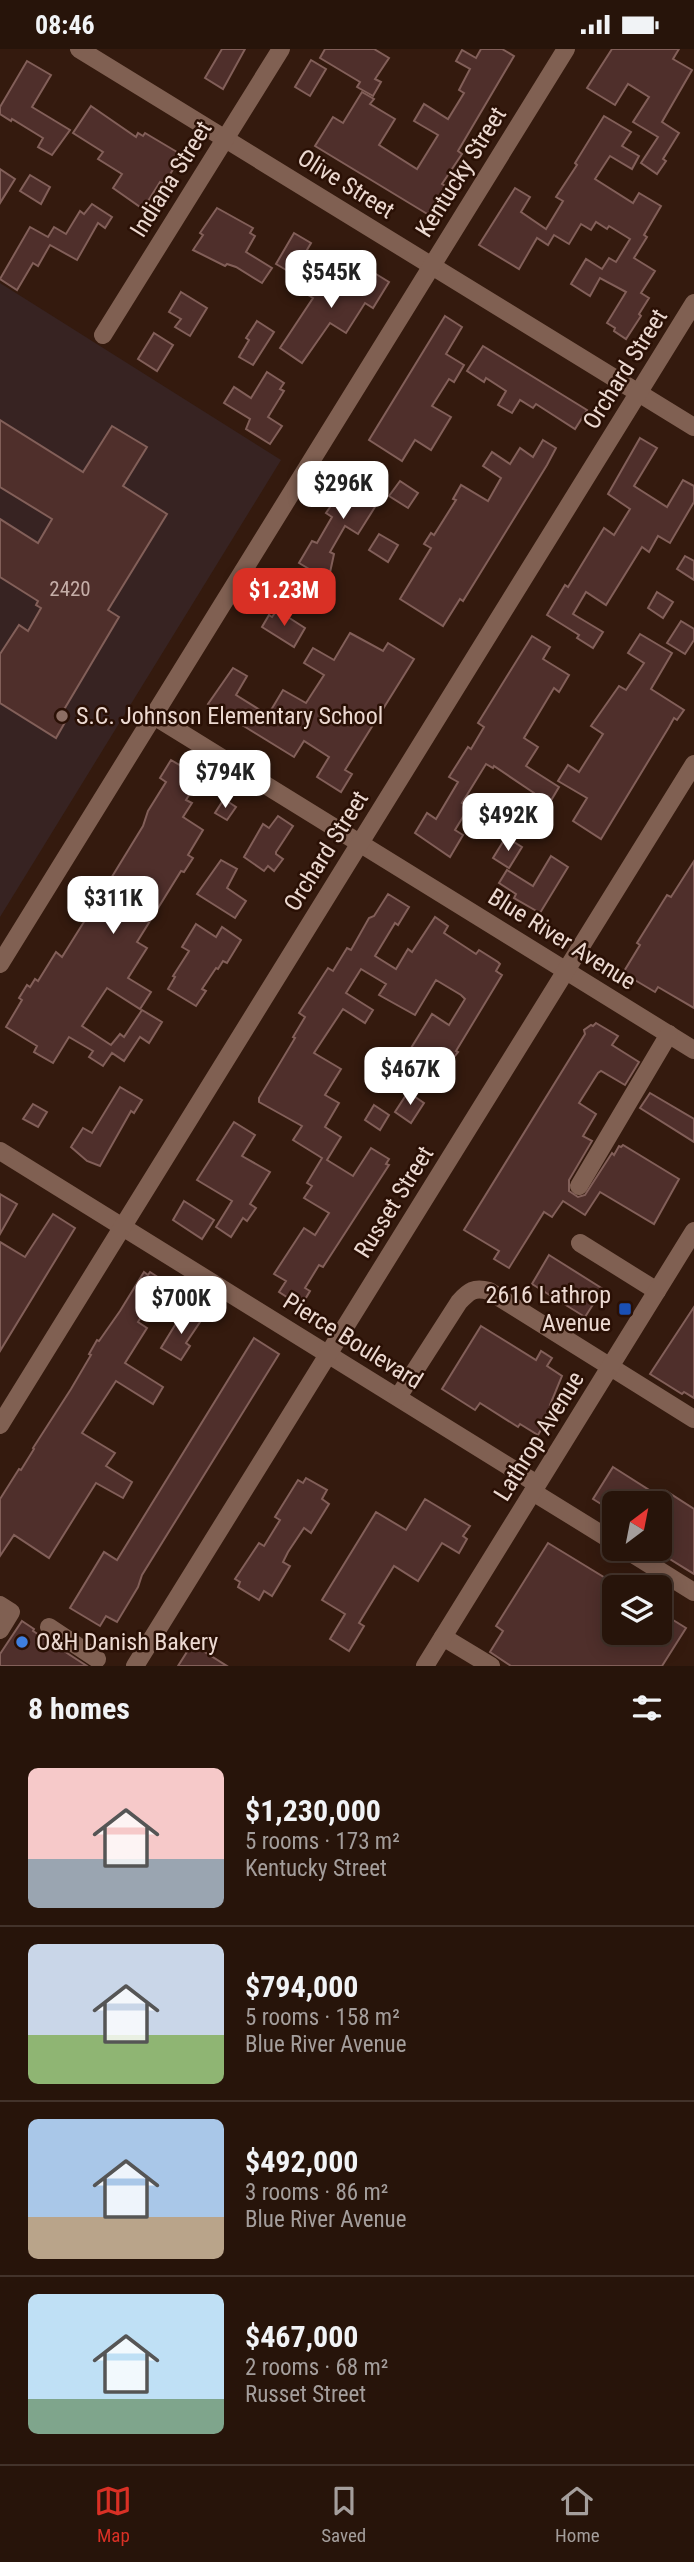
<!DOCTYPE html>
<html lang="en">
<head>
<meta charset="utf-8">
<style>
  body { margin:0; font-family:"Roboto Condensed",sans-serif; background:#2f1d13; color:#f1f3f6; height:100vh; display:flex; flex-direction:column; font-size:26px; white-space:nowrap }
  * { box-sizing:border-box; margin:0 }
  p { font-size:23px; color:#a49e9c }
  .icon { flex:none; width:38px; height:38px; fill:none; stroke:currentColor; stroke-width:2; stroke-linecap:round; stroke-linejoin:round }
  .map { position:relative; height:1617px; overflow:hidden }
  .side { display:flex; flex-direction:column; background:#27140a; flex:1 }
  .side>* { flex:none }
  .needle { width:46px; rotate:32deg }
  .buttons { position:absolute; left:602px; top:1442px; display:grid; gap:14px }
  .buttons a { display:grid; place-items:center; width:70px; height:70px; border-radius:10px; background:#27140a; box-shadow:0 4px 18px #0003,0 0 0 2px #43332b; font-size:35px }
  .price { position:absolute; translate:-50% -60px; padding:0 16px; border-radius:14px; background:#fff; color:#222; font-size:23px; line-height:46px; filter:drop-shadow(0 2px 4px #0008) }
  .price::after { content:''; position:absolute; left:50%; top:42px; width:21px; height:16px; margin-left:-10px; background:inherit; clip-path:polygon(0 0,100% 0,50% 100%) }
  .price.selected { background:#d93025; color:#fff }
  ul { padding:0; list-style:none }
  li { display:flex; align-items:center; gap:21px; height:175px; padding:0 28px }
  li+li { border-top:2px solid #43332b }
  li span { display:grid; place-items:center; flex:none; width:196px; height:140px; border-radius:10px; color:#555 }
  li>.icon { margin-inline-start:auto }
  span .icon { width:84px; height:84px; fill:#fffc; stroke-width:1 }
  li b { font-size:30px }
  h2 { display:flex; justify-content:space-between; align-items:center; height:84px; padding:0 28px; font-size:30px }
  .status { display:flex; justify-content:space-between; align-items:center; height:49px; padding:0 35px; background:#27140a; direction:ltr }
  .status svg { height:19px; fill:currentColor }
  .tab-bar { display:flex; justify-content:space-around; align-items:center; height:98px; border-top:2px solid #43332b; background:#27140a; font-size:19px; color:#a49e9c }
  .tab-bar a { display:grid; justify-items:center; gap:4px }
  .tab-bar .selected { color:#d93025 }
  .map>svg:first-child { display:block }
  .education { fill:#372322 }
  .building { fill:#4f2f2b; stroke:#825f59; stroke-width:2 }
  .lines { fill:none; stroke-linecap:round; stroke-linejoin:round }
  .minor { stroke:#806052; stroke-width:18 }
  .education-dot { fill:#8d6e63; stroke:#2a1005; stroke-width:2.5 }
  .transit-dot { fill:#1a4fb4; stroke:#2a1005; stroke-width:2.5 }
  .shop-dot { fill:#3f7fe0; stroke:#2a1005; stroke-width:2.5 }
  .labels { text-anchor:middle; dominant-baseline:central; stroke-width:5; stroke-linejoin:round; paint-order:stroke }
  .number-label { font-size:21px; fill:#c5aea8 }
  .street-label { font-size:24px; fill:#ecd9d1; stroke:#2a1005 }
  .poi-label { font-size:24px; fill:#ecd9d1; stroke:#2a1005; text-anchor:start }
</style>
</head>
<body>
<div class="status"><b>08:46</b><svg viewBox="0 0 49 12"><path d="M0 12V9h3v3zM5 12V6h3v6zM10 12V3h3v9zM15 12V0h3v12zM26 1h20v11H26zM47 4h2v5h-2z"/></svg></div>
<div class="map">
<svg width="694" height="1617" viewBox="0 0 694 1617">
  <rect width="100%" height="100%" fill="#341a0e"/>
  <!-- education -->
  <polygon class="education" points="0,234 281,411 0,868"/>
  <!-- building -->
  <g class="building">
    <polygon points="222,0 245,0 223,40 205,29"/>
    <polygon points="325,0 374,0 389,9 375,30 381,33 373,47 357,38 360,33 320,9"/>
    <polygon points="481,0 502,0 514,7 458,102 462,105 442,135 447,138 429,166 315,97 333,68 343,74 362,43 374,50 370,55 395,70 379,96 417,120 438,86 414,72 424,55 448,70 464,44 459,41 470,20 456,12 462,1 476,9"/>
    <polygon points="612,0 679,0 673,10 692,21 662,73 679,84 663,110 666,112 657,125 641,114 658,88 633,73 649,48 628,35 615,56 587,39"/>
    <polygon points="311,11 326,20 310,47 295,38"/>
    <polygon points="27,12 51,26 32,58 70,81 52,106 38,98 43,89 12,70 11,72 0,65 0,58"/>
    <polygon points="91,57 136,88 138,84 143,87 145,84 182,106 164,135 160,133 143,160 113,139 122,125 98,110 103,103 73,84"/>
    <polygon points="604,67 631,83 622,97 639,107 632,120 610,107 595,130 633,154 639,144 661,157 644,186 647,188 634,209 655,222 641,244 649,249 639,265 641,267 626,290 614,282 615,279 607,274 626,243 600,229 590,247 571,235 586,210 602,220 609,209 616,213 630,190 609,177 607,180 596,173 591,181 581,175 569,195 554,186 548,196 537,189 519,220 479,196 515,139 530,148 521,163 546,180 563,152 556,148 577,116 575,114"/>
    <polygon points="0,120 15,130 0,154"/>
    <polygon points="30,126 50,138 41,155 20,142"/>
    <polygon points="92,155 112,168 105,179 98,174 77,211 50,196 38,217 33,214 17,241 0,230 30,178 48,188 54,178 66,185 80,162 84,165"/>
    <polygon points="217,159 253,179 250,184 255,187 246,203 272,219 262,234 236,218 227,215 225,217 193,201 203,186 200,184"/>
    <polygon points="294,184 311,194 293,225 276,215"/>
    <polygon points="371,222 389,233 373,259 365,254 346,284 330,274 302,314 280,299 313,249 303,243 314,227 325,234 334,224 360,240"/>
    <polygon points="181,243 207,259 190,287 175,278 181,270 169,263"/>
    <polygon points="445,267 462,278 446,305 464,316 454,333 449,330 432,357 451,368 431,401 415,391 402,412 369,391"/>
    <polygon points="257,272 274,283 253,316 239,308 249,291 246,289"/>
    <polygon points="154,284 173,296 157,322 138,310"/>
    <polygon points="483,297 587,361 575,380 536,355 533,359 520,351 512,364 498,356 506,342 486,329 484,333 467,322"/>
    <polygon points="267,323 284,334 280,340 284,342 268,368 282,377 270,395 246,380 250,370 224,354 234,338 251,349"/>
    <polygon points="0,371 83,423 112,377 147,398 123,437 167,465 108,561 119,568 62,664 68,668 56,689 0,654 0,605 19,576 28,582 41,559 36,556 38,552 0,528 0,470 38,494 52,470 0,438"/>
    <polygon points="640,389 657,399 634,437 667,458 683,431 694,437 694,453 670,494 658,487 649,503 642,498 606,556 586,543 573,565 603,583 593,599 577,589 579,586 547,566 565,536 568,538 604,479 614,486 630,460 608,445"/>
    <polygon points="543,391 556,399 547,416 463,552 460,550 443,577 400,550 431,499 424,495 431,484 434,486 456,451 453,450 461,436 488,452 501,429 483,417 492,403 510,415 520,399 533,408"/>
    <polygon points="354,423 385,442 358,485 345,477 330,503 334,505 329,528 323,524 321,527 299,514 312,492 317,494 332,468 326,464"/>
    <polygon points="400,432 418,444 408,459 389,447"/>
    <polygon points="379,485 398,496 388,513 369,501"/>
    <polygon points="685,507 694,512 694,531 677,520"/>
    <polygon points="657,543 673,553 663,569 648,559"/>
    <polygon points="277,561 305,579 294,598 262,578 269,566 272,568"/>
    <polygon points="681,572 694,580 694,591 685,605 667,594"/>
    <polygon points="350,584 383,602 388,594 414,610 345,721 352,725 341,743 317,728 329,708 304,692 294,708 208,655 233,619 247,627 236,646 268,666 283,641 306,654 324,626 304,614 313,599 334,611"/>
    <polygon points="640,585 672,604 651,640 684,661 677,671 674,669 669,678 601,790 573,772 587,749 558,732 568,716 579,723 603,685 591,677 619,637 626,641 644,614 628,604"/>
    <polygon points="532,587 550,598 543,610 569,626 559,643 554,639 524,689 538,698 526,717 559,738 543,765 527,755 534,744 494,717 493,719 486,715 462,754 469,758 455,781 463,786 450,808 415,784 427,764 436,770 458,733 449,728 468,698 471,700 484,678 478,674"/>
    <polygon points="171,711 200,728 186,751 192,754 183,768 203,781 188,806 193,809 184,823 181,822 137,893 147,899 128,929 151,943 140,960 107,939 82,977 111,996 120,985 124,988 142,961 162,973 149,994 140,988 124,1012 112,1004 103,1017 89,1008 93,1002 69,988 53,1014 34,1003 37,997 6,978 22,951 19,949 27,936 30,938 35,930 38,932 56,903 62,908 102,844 143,777 148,762 166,733 160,729"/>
    <polygon points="224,750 236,758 227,771 215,764"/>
    <polygon points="278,767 293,777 276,803 276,805 283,810 274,822 268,817 264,822 244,808 263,775 269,779"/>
    <polygon points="506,788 522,798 509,819 493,809"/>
    <polygon points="551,807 568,818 540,864 514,849 516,845 499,834 507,821 533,837"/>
    <polygon points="221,811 237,820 227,839 246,852 235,869 197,845"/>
    <polygon points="694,812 694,959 658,938 655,943 623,924 640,896 637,894 667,846 671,848"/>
    <polygon points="388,845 409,858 398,876 395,874 375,907 396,920 408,900 412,903 435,868 448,877 444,884 476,905 479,901 498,913 500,915 496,922 502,926 456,1002 458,1003 446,1018 425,1004 421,1012 408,1004 432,965 449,976 465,950 461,946 436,931 415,966 379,946 386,935 361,920 346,944 373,961 365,974 343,960 314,1004 341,1020 325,1046 339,1054 325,1078 341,1088 327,1111 353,1127 371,1099 389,1110 386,1115 389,1116 323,1218 319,1216 305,1239 310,1242 301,1257 279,1243 286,1232 274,1225 304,1179 315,1186 329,1164 304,1149 312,1137 307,1134 322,1109 293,1091 302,1077 259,1053 259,1049 295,989 293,988 305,968 299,964 328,919 333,922 347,899 351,901 369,869 374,867"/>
    <polygon points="196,875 216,888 222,878 241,891 227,914 223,912 218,920 216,919 202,940 206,942 196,957 168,940 175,928 173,927 189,902 182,898"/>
    <polygon points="596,974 618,987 612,996 639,1013 625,1036 601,1022 598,1024 579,1054 596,1065 583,1087 592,1092 569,1131 569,1142 578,1148 585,1146 612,1104 614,1106 619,1097 621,1098 623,1096 679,1130 654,1175 600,1143 585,1166 563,1152 552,1168 544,1163 509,1219 494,1210 499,1202 464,1181 585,985 584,981 591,976 593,977"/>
    <polygon points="120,1038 142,1051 134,1064 131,1062 100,1117 87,1112 71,1098 83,1079 92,1084"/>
    <polygon points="408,1043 424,1054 411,1074 395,1063"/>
    <polygon points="650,1044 694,1070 694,1093 640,1059"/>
    <polygon points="33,1055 47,1063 38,1078 23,1070"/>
    <polygon points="374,1056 389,1066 380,1081 365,1071"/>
    <polygon points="234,1073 255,1086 242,1107 270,1123 250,1155 256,1159 247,1172 243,1169 231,1188 216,1178 232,1152 197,1131"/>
    <polygon points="0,1145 17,1155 0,1185"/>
    <polygon points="184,1152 214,1171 202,1190 173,1171"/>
    <polygon points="53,1165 75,1179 0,1302 0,1193 25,1208"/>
    <polygon points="549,1206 603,1240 585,1268 532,1235"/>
    <polygon points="144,1223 148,1226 150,1223 164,1232 138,1273 147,1279 125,1314 163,1338 153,1355 116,1332 82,1384 115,1404 106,1417 132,1433 123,1449 96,1434 49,1509 14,1486 0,1507 0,1450 19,1420 21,1421 34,1400 33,1399 71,1340 91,1306 89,1305 97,1291 99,1292 120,1262"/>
    <polygon points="694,1258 694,1349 684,1343 682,1345 650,1325"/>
    <polygon points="183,1263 200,1273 186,1294 190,1297 181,1311 161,1299"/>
    <polygon points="481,1277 536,1311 541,1302 552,1309 547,1317 562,1327 550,1356 554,1358 538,1386 520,1375 518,1378 480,1354 475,1361 442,1340"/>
    <polygon points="254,1289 279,1305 142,1526 138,1538 117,1573 106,1567 100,1577 70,1559 104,1503 117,1511"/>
    <polygon points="613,1418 662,1449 666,1442 694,1460 694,1525 660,1504 660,1454 614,1454 614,1463 593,1450"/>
    <polygon points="306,1429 327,1441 322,1450 329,1455 311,1484 304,1479 288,1503 283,1513 290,1517 272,1547 264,1542 259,1551 238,1538 240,1533 235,1530 259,1494 264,1497 280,1471 275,1468 298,1431 303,1434"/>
    <polygon points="425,1450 470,1477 463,1487 467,1490 459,1504 442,1494 418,1532 394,1517 359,1574 364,1577 349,1602 330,1590 345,1565 322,1551 376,1463 406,1481"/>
    <polygon points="548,1494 620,1538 614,1538 614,1584 660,1584 660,1563 686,1579 662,1617 511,1617 490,1603 503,1582 496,1577"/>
    <polygon points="22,1572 34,1580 33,1582 87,1617 0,1617 0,1605"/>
    <polygon points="192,1595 227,1617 178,1617"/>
  </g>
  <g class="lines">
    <!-- minor -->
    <g class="minor">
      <polyline points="79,0 694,378"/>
      <polyline points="103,286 281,0"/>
      <polyline points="154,667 694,1001"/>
      <polyline points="0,915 566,0"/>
      <polyline points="0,1102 537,1435"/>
      <polyline points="579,1137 669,985"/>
      <polyline points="580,1194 657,1242"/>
      <path d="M398,1348L459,1253C469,1242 474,1238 489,1242L694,1370"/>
      <polyline points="0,1376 694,254"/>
      <polyline points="533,1443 614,1493"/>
      <polyline points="625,1500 694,1543"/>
      <polyline points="0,1556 11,1563 0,1581"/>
      <polyline points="49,1578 97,1610"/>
      <polyline points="443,1588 491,1617"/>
      <polyline points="135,1617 694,715"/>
      <polyline points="425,1617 694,1182"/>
    </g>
  </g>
  <!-- markers -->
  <circle class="education-dot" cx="62" cy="667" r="7"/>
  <rect class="transit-dot" x="618" y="1253" width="14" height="14" rx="3.5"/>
  <circle class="shop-dot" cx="22" cy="1593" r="7"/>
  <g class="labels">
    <!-- number labels -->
    <g class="number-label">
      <text x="70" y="540">2420</text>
    </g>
    <!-- street labels -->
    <g class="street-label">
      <text transform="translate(461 123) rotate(-58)">Kentucky Street</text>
      <text transform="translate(171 130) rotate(-58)">Indiana Street</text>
      <text transform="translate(346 135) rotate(32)">Olive Street</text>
      <text transform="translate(625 320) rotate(-58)">Orchard Street</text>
      <text transform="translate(326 802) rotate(-58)">Orchard Street</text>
      <text transform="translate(562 890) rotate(32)">Blue River Avenue</text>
      <text transform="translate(394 1153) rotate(-58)">Russet Street</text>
      <text transform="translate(353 1292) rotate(32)">Pierce Boulevard</text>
      <text transform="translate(539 1387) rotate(-58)">Lathrop Avenue</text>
    </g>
    <!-- poi labels -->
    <g class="poi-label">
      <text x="76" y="667">S.C. Johnson Elementary School</text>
      <text x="611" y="1246" text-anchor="end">2616 Lathrop<tspan x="611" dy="28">Avenue</tspan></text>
      <text x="36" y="1593">O&amp;H Danish Bakery</text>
    </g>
  </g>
</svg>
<div class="buttons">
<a><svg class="needle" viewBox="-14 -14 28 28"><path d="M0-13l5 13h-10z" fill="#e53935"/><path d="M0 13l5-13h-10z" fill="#a49e9c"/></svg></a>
<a><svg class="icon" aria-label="layers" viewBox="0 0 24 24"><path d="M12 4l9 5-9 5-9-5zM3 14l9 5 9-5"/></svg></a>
</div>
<b class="price" style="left:331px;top:261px">$545K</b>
<b class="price" style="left:343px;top:472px">$296K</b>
<b class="price selected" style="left:284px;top:579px">$1.23M</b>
<b class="price" style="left:225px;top:761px">$794K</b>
<b class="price" style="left:508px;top:804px">$492K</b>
<b class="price" style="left:113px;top:887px">$311K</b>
<b class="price" style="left:410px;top:1058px">$467K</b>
<b class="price" style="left:181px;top:1287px">$700K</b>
</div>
<section class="side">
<h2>8 homes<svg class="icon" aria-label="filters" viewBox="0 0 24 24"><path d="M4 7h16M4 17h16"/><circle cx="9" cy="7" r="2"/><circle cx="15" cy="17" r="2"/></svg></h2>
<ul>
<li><span style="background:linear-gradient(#f6c9c9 65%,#9aa5b1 0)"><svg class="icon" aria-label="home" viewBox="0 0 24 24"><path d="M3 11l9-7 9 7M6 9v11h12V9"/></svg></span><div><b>$1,230,000</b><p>5 rooms · 173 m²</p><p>Kentucky Street</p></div></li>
<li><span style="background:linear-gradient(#c9d6e8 65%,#8fb573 0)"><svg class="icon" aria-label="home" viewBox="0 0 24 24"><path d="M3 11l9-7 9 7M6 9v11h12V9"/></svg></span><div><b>$794,000</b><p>5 rooms · 158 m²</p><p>Blue River Avenue</p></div></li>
<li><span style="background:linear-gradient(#a9c7e8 70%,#b9a48a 0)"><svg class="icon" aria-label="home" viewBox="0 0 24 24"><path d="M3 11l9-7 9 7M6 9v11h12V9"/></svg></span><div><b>$492,000</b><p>3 rooms · 86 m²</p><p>Blue River Avenue</p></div></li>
<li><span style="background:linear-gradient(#bfe0f5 75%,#7fa58c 0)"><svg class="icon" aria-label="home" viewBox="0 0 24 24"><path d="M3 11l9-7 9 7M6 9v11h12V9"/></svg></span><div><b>$467,000</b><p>2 rooms · 68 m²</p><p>Russet Street</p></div></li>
</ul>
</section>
<nav class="tab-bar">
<a class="selected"><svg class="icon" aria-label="map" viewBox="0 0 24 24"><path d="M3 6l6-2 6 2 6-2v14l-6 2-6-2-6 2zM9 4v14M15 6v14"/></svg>Map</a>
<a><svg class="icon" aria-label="saved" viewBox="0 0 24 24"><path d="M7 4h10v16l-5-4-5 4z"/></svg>Saved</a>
<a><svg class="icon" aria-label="home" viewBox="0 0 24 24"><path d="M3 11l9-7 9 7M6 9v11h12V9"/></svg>Home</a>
</nav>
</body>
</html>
